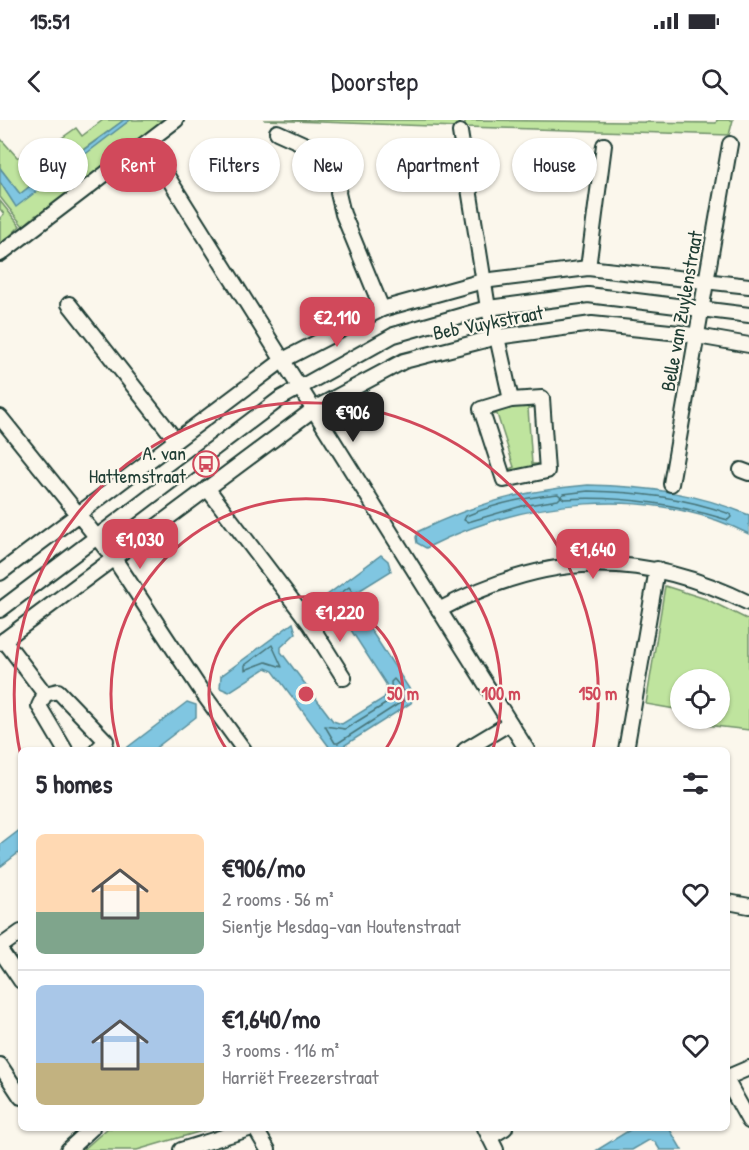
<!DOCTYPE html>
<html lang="en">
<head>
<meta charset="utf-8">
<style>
  body { margin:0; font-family:"Patrick Hand",sans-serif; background:#f2f2f3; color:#2b2b33; height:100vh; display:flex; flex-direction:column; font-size:22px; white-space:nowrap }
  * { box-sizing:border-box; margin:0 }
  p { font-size:20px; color:#7c7c81 }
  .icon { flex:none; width:33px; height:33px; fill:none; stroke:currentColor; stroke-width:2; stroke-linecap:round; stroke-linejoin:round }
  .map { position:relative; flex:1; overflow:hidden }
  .drawer { position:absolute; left:18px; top:627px; width:712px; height:384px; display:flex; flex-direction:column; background:#fff; border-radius:9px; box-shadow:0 2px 4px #0004 }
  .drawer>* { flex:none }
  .top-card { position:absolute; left:18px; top:18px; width:714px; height:54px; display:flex; gap:12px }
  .buttons { position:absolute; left:670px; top:549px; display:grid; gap:12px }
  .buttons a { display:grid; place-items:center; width:60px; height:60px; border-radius:50%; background:#fff; box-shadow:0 2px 4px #0004; font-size:30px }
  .price { position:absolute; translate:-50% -51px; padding:0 14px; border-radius:12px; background:#d1495b; color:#fff; font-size:20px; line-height:39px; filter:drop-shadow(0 2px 3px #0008) }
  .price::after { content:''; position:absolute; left:50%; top:36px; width:18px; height:14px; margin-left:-9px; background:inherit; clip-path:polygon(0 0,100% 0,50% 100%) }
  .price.active { background:#222; color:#fff }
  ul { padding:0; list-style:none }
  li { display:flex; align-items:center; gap:18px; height:150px; padding:0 18px }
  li+li { border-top:2px solid #e1e1e2 }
  li span { display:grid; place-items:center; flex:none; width:168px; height:120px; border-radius:9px; color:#555 }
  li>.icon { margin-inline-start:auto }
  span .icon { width:72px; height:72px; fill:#fffc; stroke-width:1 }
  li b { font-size:26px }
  h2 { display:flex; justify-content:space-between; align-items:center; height:72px; padding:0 18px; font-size:26px }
  .pill { padding:0 21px; border-radius:27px; background:#fff; box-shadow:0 2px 4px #0004; font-size:21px; line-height:54px }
  .pill.active { background:#d1495b; color:#fff }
  .status { display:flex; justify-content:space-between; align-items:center; height:42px; padding:0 30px; background:#fff; direction:ltr }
  .status svg { height:16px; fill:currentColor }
  header { display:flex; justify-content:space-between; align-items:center; height:78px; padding:0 18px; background:#fff; font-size:27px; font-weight:600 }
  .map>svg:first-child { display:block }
  .green { fill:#bfe49e; stroke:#6f9069; stroke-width:1.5 }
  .water { fill:#80c6e1; stroke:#598f9c; stroke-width:1.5 }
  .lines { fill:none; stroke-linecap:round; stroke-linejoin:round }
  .shore { stroke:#467479; stroke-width:1.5 }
  .minor-casing { stroke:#1f3d34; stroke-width:18 }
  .minor { stroke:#fbf7ec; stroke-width:14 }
  .ring { fill:none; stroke:#d1495b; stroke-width:3 }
  .labels { text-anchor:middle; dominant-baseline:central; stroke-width:4.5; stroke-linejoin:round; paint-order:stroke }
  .street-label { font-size:20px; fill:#1f3d34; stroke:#fbf7ec }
  .poi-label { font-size:20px; fill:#1f3d34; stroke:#fbf7ec; text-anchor:end }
  .centre { fill:#d1495b; stroke:#fbf7ec; stroke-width:3 }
  .ring-label { font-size:18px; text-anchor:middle; font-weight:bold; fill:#d1495b; stroke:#fbf7ec; stroke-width:4.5; stroke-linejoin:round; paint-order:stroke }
</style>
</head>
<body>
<div class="status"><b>15:51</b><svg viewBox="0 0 49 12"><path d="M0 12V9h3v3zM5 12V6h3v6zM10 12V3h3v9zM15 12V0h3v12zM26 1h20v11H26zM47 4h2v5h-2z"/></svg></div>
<header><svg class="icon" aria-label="back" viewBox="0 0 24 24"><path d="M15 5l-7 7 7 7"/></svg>Doorstep<svg class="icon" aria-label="search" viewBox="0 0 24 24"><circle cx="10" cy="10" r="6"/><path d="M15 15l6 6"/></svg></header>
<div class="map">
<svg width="749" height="1030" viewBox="0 0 749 1030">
  <rect width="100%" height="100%" fill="#fbf7ec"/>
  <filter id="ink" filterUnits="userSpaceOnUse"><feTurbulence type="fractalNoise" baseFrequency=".0167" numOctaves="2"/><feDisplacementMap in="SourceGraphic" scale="12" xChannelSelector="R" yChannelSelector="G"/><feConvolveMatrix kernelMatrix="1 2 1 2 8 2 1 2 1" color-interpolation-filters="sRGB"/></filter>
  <g filter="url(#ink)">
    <!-- green -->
    <g class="green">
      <polygon points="103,0 124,0 81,31 77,25 73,32 20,74 0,48 0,18 17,37 32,39 76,8 82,16"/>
      <polygon points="130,0 166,0 38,97 36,95 23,106 0,77 0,62 16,86"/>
      <polygon points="264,0 459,0 458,7"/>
      <polygon points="465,0 716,3 717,0 733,0 729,15 465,7"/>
      <polygon points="0,81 20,106 0,126 0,98 4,94 0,89"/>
      <polygon points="537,283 538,287 528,288 532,344 542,344 540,347 511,353 505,351 514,347 497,294 487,296 487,293 511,285"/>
      <polygon points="665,466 706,479 749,500 749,610 706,605 707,599 720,598 720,560 681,560 681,590 646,584"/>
      <polygon points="108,1008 212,1008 137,1030 83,1030"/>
    </g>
    <!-- water -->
    <g class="water">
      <polygon points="124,0 130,0 16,87 0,62 0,48 20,74 73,33 72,28 76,25 82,31"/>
      <path d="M588,365C644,366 697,373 749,395V414C648,364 523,379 426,428L417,423L416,417L419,411C479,382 522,371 588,365Z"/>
      <polygon points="381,435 388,441 391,451 357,472 355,486 414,576 411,583 339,629 330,628 273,551 266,548 229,572 220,568 221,556 293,503 296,513 281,527 281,532 333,601 342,604 384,578 387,571 386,564 338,490 331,488 320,499 313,495 311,487"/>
      <polygon points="187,582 196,585 196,597 153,630 124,630"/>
      <polygon points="21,709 21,731 0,747 0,725"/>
      <polygon points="633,1008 669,1008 682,1030 660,1030 655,1022 649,1020 632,1030 597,1030"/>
    </g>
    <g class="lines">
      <!-- shore -->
      <g class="shore">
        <path d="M588,371C637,372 683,377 730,394L731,397L728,400C673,383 621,376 564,379L561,377L558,380L522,386L468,402L464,400L466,396C495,384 527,377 558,374L561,377L563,374Z"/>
        <polygon points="349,467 352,471 349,486 346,488 333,479"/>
        <polygon points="272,525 282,547 266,542 245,550 245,545"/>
        <polygon points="394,559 407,575 406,579 338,623 335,623 325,606 345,609 387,583 392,577 391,562"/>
      </g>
      <!-- minor casing -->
      <g class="minor-casing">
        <g id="minor">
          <polyline points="277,12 317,30 342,34 338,73 343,94 382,189"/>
          <polyline points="460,12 488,188 497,217 511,280"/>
          <polyline points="152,32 527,630"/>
          <polyline points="0,134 176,0"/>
          <polyline points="588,148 604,25"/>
          <polyline points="69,184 175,319"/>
          <polygon points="542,278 547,351 504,360 481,289 511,280"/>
          <polyline points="0,297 115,440 204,575 244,630"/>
          <polyline points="741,350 749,353"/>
          <polyline points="671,364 730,24"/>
          <polyline points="207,368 310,504 344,558"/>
          <polyline points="0,453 283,240 382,189 483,161 588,148 749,166"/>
          <polyline points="0,490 281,278 394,215 488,188 588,175 749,195"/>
          <path d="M439,490C546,432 640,429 749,483"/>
          <polyline points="4,520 45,574"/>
          <polyline points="0,523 314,289 404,241 497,217 592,204 680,213 749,225"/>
          <polyline points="65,630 39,586 45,574 58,571 106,621 97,630"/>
          <polyline points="465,630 510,603"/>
          <polyline points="626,630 657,449"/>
          <polyline points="728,782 749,786"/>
          <polyline points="0,827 21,812"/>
          <polyline points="0,830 21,861"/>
          <polyline points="0,945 21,977"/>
          <polyline points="728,957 749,948"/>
          <polyline points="728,963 749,1001"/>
          <polyline points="255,1008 268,1030"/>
          <polyline points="485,1008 496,1030"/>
          <polyline points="490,1017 505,1008"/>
          <polyline points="68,1030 92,1008"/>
          <polyline points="181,1030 252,1008"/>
        </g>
      </g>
      <!-- minor -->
      <use href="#minor" class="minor"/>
    </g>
  </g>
  <!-- distance rings -->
  <g class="ring">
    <path d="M227 630A97 97 0 1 1 385 630"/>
    <path d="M119 629A195 195 0 1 1 493 629"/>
    <path d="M21 637A292 292 0 1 1 593 630"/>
  </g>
  <!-- icons -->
  <defs>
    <g id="bus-ring" transform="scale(1.35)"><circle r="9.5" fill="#fbf7ec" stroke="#d1495b" stroke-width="1.5"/><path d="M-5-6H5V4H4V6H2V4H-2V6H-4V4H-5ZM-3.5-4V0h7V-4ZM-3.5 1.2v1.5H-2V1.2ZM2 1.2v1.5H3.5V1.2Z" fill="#d1495b"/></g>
  </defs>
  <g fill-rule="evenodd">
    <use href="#bus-ring" x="206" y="344"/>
  </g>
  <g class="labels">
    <!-- street labels -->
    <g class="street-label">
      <text transform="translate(681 191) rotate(-80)">Belle van Zuylenstraat</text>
      <text transform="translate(488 202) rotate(-11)">Beb Vuykstraat</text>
    </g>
    <!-- poi labels -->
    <g class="poi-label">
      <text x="186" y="332">A. van<tspan x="186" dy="23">Hattemstraat</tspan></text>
    </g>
  </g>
  <circle cx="306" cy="574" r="9" class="centre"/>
  <g class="ring-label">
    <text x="403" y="580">50 m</text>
    <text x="501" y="580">100 m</text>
    <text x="598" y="580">150 m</text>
  </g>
</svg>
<div class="buttons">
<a><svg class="icon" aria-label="locate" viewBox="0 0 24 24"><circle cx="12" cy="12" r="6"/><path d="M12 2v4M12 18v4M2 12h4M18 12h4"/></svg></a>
</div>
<b class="price" style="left:337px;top:228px">€2,110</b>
<b class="price active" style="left:353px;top:323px">€906</b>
<b class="price" style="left:140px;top:450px">€1,030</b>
<b class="price" style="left:593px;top:460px">€1,640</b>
<b class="price" style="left:340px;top:523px">€1,220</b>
<div class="top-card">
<a class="pill">Buy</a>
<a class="pill active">Rent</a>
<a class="pill">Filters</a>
<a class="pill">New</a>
<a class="pill">Apartment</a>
<a class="pill">House</a>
</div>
<section class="drawer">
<h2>5 homes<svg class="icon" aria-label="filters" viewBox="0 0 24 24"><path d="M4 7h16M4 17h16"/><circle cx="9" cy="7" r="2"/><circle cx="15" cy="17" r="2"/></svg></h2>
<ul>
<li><span style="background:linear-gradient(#ffd9b3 65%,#7fa58c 0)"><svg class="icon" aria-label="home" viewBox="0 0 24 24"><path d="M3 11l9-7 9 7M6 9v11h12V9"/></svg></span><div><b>€906/mo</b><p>2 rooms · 56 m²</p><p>Sientje Mesdag-van Houtenstraat</p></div><svg class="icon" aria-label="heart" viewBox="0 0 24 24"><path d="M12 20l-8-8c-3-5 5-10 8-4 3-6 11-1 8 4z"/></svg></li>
<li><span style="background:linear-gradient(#a9c7e8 65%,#c2b280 0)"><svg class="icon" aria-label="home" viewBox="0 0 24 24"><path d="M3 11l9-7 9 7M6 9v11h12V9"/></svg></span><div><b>€1,640/mo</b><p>3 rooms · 116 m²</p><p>Harriët Freezerstraat</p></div><svg class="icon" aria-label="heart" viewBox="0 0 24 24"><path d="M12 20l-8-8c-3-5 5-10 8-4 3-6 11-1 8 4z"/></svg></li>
</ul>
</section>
</div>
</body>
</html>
